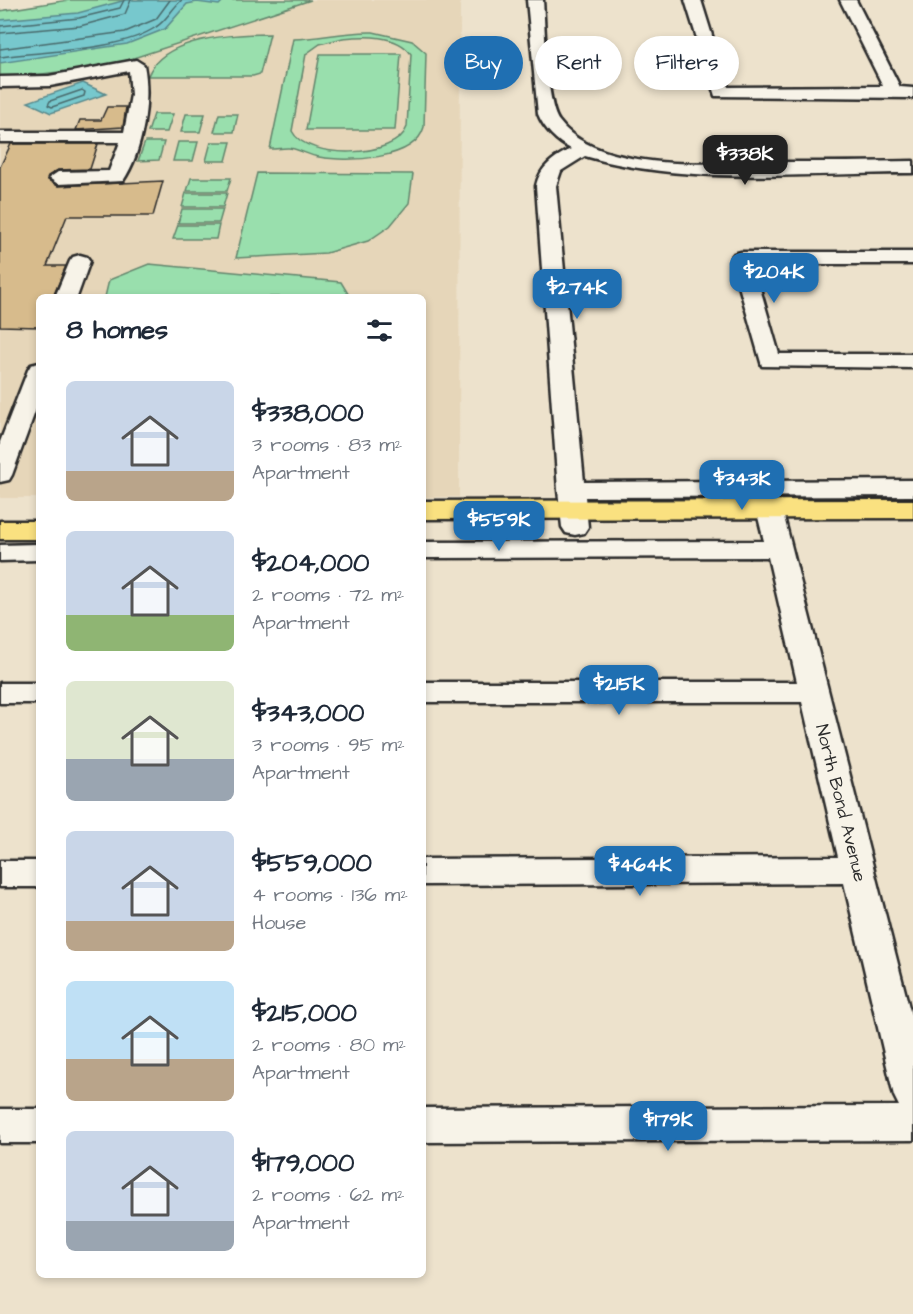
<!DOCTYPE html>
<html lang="en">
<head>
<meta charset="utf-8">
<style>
  body { margin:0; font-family:"Architects Daughter",sans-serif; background:#f2f2f3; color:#1f2937; height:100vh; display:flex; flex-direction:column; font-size:22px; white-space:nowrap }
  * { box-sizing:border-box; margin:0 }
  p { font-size:20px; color:#747a83 }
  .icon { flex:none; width:33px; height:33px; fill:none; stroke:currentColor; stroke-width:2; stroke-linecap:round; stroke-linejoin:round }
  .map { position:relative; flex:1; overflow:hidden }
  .side { position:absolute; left:36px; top:294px; width:390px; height:984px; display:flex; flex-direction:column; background:#fff; border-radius:9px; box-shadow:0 3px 9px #0003 }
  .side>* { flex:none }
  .guide { position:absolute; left:444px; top:36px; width:378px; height:54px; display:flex; gap:12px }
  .price { position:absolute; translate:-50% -51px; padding:0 14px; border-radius:12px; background:#1f6fb2; color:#fff; font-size:20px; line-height:39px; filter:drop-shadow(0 2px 3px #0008) }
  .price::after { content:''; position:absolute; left:50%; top:36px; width:18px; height:14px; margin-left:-9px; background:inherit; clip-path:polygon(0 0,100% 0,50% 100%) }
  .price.on { background:#222; color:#fff }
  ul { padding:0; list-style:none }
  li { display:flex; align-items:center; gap:18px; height:150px; padding:0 30px }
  li span { display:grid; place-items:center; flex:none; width:168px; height:120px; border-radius:9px; color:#555 }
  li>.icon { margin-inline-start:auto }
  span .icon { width:72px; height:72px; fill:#fffc; stroke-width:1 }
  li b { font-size:26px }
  h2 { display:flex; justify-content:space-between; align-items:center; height:72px; padding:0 30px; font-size:26px }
  .pill { padding:0 21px; border-radius:27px; background:#fff; box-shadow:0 3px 9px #0003; font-size:21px; line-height:54px }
  .pill.on { background:#1f6fb2; color:#fff }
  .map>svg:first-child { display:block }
  .built { fill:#e6d6b9 }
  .green { fill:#99dfad; stroke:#62856c; stroke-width:1.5; fill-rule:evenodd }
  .water { fill:#77c8cd; stroke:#59898c; stroke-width:1.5 }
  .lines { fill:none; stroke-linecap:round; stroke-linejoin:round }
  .shore { stroke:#496a6c; stroke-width:1.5 }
  .building { fill:#d7bb8c; stroke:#2b2b2b; stroke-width:1.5 }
  .minor-casing { stroke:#2b2b2b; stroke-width:5 }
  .major-casing { stroke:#2b2b2b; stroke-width:5 }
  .minor { fill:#f7f3e8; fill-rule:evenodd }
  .major { fill:#fae180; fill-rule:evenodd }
  .labels { text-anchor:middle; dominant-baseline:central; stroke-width:6; stroke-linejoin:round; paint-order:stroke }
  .street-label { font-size:18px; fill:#2b2b2b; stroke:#f7f3e8 }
</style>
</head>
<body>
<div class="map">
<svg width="913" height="1314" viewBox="0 0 913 1314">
  <rect width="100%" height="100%" fill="#ede2cc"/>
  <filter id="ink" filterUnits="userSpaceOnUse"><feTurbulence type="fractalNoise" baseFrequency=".0167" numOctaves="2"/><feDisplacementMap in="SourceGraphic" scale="12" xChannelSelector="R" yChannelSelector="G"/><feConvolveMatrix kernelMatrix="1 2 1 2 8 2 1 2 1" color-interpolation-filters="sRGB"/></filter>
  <g filter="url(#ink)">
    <!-- built -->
    <polygon class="built" points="311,0 460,0 459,497 423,497 423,297 39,297 39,498 0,498 0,79 109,66"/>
    <!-- green -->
    <g class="green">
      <polygon points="69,0 311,0 109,66 0,79 0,11"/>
      <path d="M373,32L412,41L426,53L424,127C415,161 346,162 319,157C309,156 297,148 288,148C284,148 276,149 270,149L293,39C319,39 345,31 373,32ZM343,38C364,36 397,34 411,54L407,127C396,159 306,160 292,131L306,54L320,44Z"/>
      <path d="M270,34L260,74L253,76H148C162,37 235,34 270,34Z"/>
      <polygon points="320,54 401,54 395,130 306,130"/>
      <polygon points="154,114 173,114 167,132 148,132"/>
      <polygon points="186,114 205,114 200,132 181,132"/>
      <polygon points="219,114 238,114 234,132 214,132"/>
      <polygon points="145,142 164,142 159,160 138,161"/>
      <polygon points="178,142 198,142 193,161 173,161"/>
      <polygon points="211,142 231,142 226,161 206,161"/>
      <polygon points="257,173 413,174 409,203 390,226 368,241 326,253 236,258"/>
      <polygon points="191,178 231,178 227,191 187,191"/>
      <polygon points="186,193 227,193 223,207 182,207"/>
      <polygon points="182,209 223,209 219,223 178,223"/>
      <polygon points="178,225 219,225 216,239 173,239"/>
      <polygon points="149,264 341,282 350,297 105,297 109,280"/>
    </g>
    <!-- water -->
    <g class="water">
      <polygon points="126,0 224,0 219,5 197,2 187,4 165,29 127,44 0,63 0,20 78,13"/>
      <polygon points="83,83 106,94 51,113 28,102"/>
    </g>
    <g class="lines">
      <!-- shore -->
      <g class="shore">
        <polyline points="0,26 79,18 120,8 124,0"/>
        <polyline points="0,33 80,26 125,14 131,0"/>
        <polyline points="0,49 125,32 156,19 170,0"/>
        <path d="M0,57C43,51 121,51 156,27C167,20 172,8 182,0"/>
        <polygon points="82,90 85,92 84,96 52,107 48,105 50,101"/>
      </g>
    </g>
    <!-- building -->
    <g class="building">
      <polygon points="107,107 126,107 123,127 76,130 80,120 101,120"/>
      <polygon points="11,144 98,144 90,169 58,170 48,176 48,180 58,186 163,181 153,216 67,216 47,266 66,266 53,297 39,297 39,327 0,326 0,167"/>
    </g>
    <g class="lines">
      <!-- minor casing -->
      <g class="minor-casing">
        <g id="minor">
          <path d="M527,0H543C545,25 546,104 559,121C599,175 721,163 781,162C825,162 869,162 913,161V173C809,173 685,186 585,156L561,171L556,186L584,482L913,480V496L585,497L588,527L584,533L575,535L566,533L562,527L558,490L536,186C540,167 554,157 571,149C557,142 544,129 538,114Z"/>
          <polygon points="685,0 701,0 728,87 883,86 840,0 856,0 900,87 913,88 913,98 715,96"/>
          <path d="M136,60L144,65C151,99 143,152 123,181L58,184L49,178L58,172L109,171L120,142H0V132H124L131,95L129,71L50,86L0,87V77L49,76Z"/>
          <polygon points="741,252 913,252 913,264 753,264 779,354 913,354 913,368 762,366 731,258 734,254"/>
          <polygon points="80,255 87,257 90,261 77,297 55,297 70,261 73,257"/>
          <polygon points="39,363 39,401 12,475 9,480 0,482 0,442 28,370 31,365"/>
          <polygon points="769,501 778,504 782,509 913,1023 913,1140 423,1142 423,1108 899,1106 894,1096 844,883 423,885 423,859 838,857 802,702 423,702 423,682 797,682 768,557 423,558 423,542 764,541 756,509 760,504"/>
          <polygon points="39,544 39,560 0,561 0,545"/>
          <rect x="0" y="683" width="39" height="20"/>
          <rect x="0" y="861" width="39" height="26"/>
          <rect x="0" y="1109" width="39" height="34"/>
        </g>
      </g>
      <!-- major casing -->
      <g class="major-casing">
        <g id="major">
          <polygon points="913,500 913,518 423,519 423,501"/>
          <rect x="0" y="521" width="39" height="18"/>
        </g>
      </g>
      <!-- minor -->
      <use href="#minor" class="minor"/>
      <!-- major -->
      <use href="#major" class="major"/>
    </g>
  </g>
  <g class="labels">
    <!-- street labels -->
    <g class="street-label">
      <text transform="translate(841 803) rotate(76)">North Bond Avenue</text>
    </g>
  </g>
</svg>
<b class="price on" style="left:745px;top:186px">$338K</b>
<b class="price" style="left:774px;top:304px">$204K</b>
<b class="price" style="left:577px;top:320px">$274K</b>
<b class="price" style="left:742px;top:511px">$343K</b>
<b class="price" style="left:499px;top:552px">$559K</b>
<b class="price" style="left:619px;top:716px">$215K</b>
<b class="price" style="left:640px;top:897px">$464K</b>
<b class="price" style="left:668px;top:1152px">$179K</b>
<div class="guide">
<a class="pill on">Buy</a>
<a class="pill">Rent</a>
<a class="pill">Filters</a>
</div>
<section class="side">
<h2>8 homes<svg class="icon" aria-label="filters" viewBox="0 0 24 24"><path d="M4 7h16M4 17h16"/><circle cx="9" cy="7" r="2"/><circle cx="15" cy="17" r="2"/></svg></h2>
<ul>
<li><span style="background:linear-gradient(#c9d6e8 75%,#b9a48a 0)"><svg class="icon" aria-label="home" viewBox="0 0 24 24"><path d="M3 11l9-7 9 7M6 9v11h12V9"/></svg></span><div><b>$338,000</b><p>3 rooms · 83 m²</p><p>Apartment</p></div></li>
<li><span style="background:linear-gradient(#c9d6e8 70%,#8fb573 0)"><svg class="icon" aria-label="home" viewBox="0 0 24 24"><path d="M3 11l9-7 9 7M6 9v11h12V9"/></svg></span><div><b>$204,000</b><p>2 rooms · 72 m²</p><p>Apartment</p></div></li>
<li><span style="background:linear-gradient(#dfe7d0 65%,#9aa5b1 0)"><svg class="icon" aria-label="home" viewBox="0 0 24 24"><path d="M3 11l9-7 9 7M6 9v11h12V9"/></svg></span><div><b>$343,000</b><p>3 rooms · 95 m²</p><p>Apartment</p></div></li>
<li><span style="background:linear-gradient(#c9d6e8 75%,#b9a48a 0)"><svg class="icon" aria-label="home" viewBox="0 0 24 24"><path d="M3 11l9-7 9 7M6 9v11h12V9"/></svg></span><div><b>$559,000</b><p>4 rooms · 136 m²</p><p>House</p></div></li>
<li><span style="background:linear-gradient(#bfe0f5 65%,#b9a48a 0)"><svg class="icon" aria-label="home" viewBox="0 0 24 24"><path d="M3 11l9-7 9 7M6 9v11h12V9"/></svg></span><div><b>$215,000</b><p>2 rooms · 80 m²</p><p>Apartment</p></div></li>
<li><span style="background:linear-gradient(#c9d6e8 75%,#9aa5b1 0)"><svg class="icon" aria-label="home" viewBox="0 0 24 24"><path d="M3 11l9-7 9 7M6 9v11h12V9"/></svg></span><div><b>$179,000</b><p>2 rooms · 62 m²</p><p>Apartment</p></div></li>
</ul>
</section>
</div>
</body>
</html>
